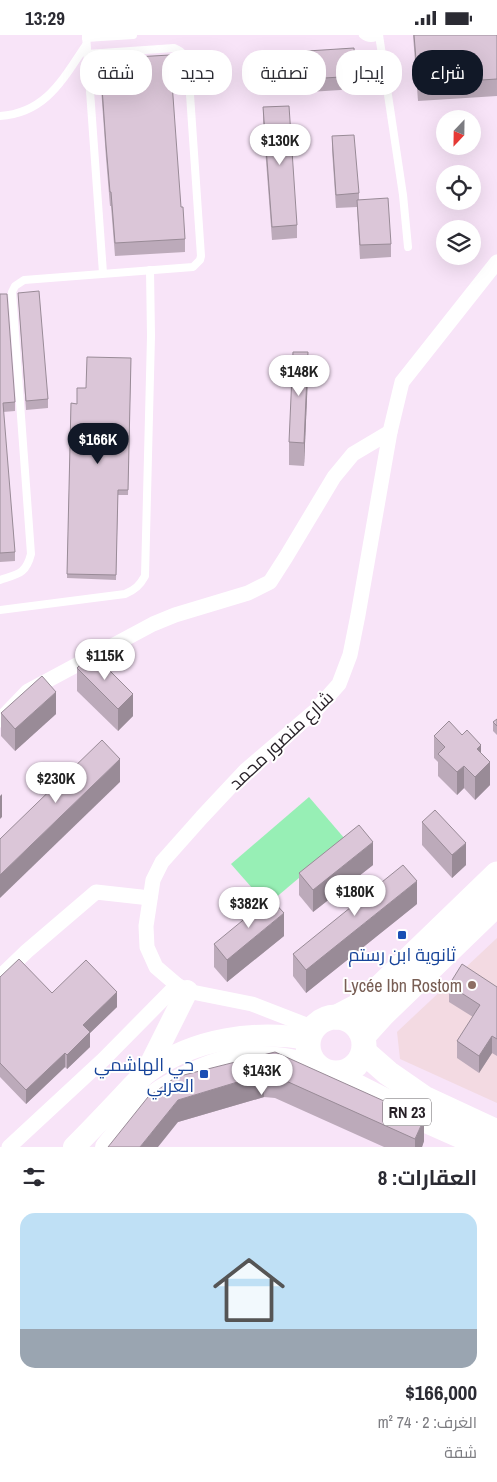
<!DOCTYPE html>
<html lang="ar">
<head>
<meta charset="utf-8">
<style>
  body { margin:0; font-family:"Archivo Narrow",Cairo,sans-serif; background:#f7f7f7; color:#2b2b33; direction:rtl; height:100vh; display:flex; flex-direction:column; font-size:19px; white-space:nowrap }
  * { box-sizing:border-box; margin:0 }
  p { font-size:16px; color:#7c7c81 }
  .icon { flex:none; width:28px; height:28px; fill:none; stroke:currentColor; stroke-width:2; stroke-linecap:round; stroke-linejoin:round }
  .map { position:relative; height:1112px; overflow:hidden; direction:ltr }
  .panel { display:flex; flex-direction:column; background:#fff; flex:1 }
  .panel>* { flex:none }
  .hud { position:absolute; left:15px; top:15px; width:468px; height:45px; direction:rtl; display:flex; gap:10px }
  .needle { width:32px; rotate:202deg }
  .tools { position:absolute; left:436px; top:75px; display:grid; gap:10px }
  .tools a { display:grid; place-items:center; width:45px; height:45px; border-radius:50%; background:#fff; box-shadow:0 5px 20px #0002; font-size:25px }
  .price { position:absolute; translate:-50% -42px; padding:0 11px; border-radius:18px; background:#fff; color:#222; font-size:16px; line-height:32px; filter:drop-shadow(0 1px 2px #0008) }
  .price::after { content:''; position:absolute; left:50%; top:30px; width:15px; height:11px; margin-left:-8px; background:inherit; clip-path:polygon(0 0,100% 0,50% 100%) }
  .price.active { background:#111827; color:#fff }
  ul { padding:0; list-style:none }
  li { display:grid; align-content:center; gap:10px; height:265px; padding:0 20px }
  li+li { border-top:1px solid #e1e1e2 }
  li span { display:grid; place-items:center; height:155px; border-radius:15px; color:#555 }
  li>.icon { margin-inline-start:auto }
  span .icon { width:90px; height:90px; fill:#fffc; stroke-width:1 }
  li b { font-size:21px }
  h2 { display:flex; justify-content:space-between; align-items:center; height:60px; padding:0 20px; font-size:21px }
  .pill { padding:0 18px; border-radius:20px; background:#fff; box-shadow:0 5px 20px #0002; font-size:18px; line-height:45px }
  .pill.active { background:#111827; color:#fff }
  .status { display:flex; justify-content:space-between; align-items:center; height:35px; padding:0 25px; background:#fff; direction:ltr }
  .status svg { height:14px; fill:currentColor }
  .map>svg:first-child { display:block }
  .education { fill:#f3dae2 }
  .green { fill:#97efb5 }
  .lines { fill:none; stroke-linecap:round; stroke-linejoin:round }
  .lane { stroke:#fff; stroke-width:8 }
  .street { stroke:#fff; stroke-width:15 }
  .secondary { stroke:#fff; stroke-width:22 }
  .primary { stroke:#fff; stroke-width:25 }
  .wall { fill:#bcaaba }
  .shaded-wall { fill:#998b97 }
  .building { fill:#dbc6d8; stroke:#998b97 }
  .transit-dot { fill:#1a4fb4; stroke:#fff; stroke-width:2 }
  .education-dot { fill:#8d6e63; stroke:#fff; stroke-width:2 }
  .labels { text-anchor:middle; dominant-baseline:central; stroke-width:4; stroke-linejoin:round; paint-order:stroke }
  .shield { fill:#fff; stroke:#676267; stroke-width:1 }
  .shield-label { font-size:16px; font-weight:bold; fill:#261f26 }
  .street-label { font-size:18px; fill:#261f26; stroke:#fff }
  .transit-label { font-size:18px; fill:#164399; stroke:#fff }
  .education-label { font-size:18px; fill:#785e54; stroke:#fff; text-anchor:end }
</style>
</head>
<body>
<div class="status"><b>13:29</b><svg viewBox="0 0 49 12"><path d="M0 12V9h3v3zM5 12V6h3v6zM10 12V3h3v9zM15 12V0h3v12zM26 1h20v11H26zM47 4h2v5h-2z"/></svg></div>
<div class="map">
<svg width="497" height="1112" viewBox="0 0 497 1112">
  <rect width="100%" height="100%" fill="#f8e4f8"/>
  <!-- education -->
  <polygon class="education" points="497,903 497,1068 400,1024 397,997"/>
  <!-- green -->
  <polygon class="green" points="309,762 345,804 267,870 231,829"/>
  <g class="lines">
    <!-- lane -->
    <g class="lane">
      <polyline points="86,0 103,238"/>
      <path d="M363,0C368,4 374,4 379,0"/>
      <polyline points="379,0 403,160 408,212"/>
      <polyline points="86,3 133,0"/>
      <path d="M0,81C46,78 63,44 86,10"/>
      <path d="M0,545C18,539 26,539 31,519L12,257L15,251L24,245L193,232L200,225L201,221L188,30C186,21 183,17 174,13L87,19"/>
      <path d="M0,575L125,559C135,555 140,550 145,541L151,301L150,235"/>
    </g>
    <!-- street -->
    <g class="street">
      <polyline points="0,685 28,656 153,589 175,580 248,558 270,547 286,522 334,442 353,419 390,397"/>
      <polyline points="0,942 27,916 96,857 150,863"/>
      <polyline points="314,993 252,969 187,956 177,950 156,932 147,912 146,891 153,845 162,827 202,782 246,735 315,676 339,649 350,620 358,580 390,397 402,347 497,227"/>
      <polyline points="9,1112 104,1024 177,950"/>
    </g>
    <!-- secondary -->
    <g class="secondary">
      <polyline points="147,1036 187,956"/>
      <path d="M74,1112C91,1095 108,1077 124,1060C132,1052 140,1042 149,1036C195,1003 255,995 309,1004"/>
      <path d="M106,1112C117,1099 128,1083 141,1071C163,1050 213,1025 244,1023C268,1020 292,1025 316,1030"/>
    </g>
    <!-- primary -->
    <g class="primary">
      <polyline points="337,982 358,971 376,956 497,839"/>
      <circle cx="336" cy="1010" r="28"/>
      <polyline points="363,1001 382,980 497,869"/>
      <polyline points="364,1017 388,1038 424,1063 497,1097"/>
      <polyline points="330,1038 405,1076 486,1112"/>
    </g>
  </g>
  <!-- wall -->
  <g class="wall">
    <polygon points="413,0 497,0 497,61 418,66"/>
    <polygon points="260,19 356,41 356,54 262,60 260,32"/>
    <polygon points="100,24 181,172 185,204 185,217 115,221 111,171 110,171 106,123 100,38"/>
    <polygon points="263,72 297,190 297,203 272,205 263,86"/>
    <polygon points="332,101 359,158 359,165 391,209 391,222 360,224 357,172 336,173 332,115"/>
    <polygon points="18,258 48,364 48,373 26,375"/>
    <polygon points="0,259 15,367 15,376 3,377 15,517 15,526 0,527"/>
    <polygon points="131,323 128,460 118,460 116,545 67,543 71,368 77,369 86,353"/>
    <polygon points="308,340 304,431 289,430 289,407"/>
    <polygon points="77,633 133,681 118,696 77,656"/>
    <polygon points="1,678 56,679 15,716 1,701"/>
    <polygon points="497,684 497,700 493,696 493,687"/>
    <polygon points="434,701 481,718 490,750 475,765 464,753 457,760 438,741 438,727 434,723"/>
    <polygon points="422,787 466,830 452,843 422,810"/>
    <polygon points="373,830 313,877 299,860 299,838"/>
    <polygon points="417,869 306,958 293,941 293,919"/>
    <polygon points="284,901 227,947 214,932 214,909"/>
    <polygon points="0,942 52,958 117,972 90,998 90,1012 67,1034 65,1032 26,1069 0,1042"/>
    <polygon points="449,950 497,952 497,1021 492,1018 479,1038 457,1023 457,1006 473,982 449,967"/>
    <polygon points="275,1017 424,1106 422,1112 384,1112 275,1063 264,1062 178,1087 108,1112"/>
  </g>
  <!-- shaded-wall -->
  <g class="shaded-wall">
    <polygon points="308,317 308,340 304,431 304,408"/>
    <polygon points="56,657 56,679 15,716 15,694"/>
    <polygon points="133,659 133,681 118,696 118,674"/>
    <polygon points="481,710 481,732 477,714"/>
    <polygon points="120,724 120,747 0,863 0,840"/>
    <polygon points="490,727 490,750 475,765 475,742"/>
    <polygon points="464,731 464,753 457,760 457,737"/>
    <polygon points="2,759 2,782 0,784 0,761"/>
    <polygon points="373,807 373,830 313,877 313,855"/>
    <polygon points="466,808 466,830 452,843 452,820"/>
    <polygon points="417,846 417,869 306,958 306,935"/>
    <polygon points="284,878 284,901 227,947 227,925"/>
    <polygon points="117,957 117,972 90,998 90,1012 67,1034 67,1020 83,990"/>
    <polygon points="492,1001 492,1018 479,1038 479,1021"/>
    <polygon points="65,1018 65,1032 26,1069 26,1055"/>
    <polygon points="264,1039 264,1062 178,1087 158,1112 140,1112 178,1065"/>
    <polygon points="424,1084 424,1106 422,1112 415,1112 415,1104"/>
  </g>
  <!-- building -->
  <g class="building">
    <polygon points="414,0 497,0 497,44 418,49"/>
    <polygon points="354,13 356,41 262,47 260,19"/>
    <polygon points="170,20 181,172 183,172 185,204 115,208 111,157 110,157 106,110 100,24"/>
    <polygon points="289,71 297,190 272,192 263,72"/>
    <polygon points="354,100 359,158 336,160 332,101"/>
    <polygon points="388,163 391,209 360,210 357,165"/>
    <polygon points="39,256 48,364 26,366 18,258"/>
    <polygon points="0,259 7,259 15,367 3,368 15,517 0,518"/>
    <polygon points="293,317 308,317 304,408 289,407"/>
    <polygon points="87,322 131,323 128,455 118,455 116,540 67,539 71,368 77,369 77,353 86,353"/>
    <polygon points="92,618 133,659 118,674 77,633"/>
    <polygon points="42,641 56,657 15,694 1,678"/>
    <polygon points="497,684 497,691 493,687"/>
    <polygon points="449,686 462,700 467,695 481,710 477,714 490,727 475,742 464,731 457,737 438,719 445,712 434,701"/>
    <polygon points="102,705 120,724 0,840 0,804"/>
    <polygon points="435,775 466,808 452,820 422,787"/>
    <polygon points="359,790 373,807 313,855 299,838"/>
    <polygon points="403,830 417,846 306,935 293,919"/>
    <polygon points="270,863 284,878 227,925 214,909"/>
    <polygon points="19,924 52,958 86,925 117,957 83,990 90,997 67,1020 65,1018 26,1055 0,1028 0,942"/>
    <polygon points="462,929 497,952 497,1004 492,1001 479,1021 457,1006 480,970 449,950"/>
    <polygon points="275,1017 424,1084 415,1104 275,1041 264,1039 178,1065 140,1112 108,1112 148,1062 176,1042"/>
  </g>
  <!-- markers -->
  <g class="transit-dot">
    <rect x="397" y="895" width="10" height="10" rx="2.5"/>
    <rect x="199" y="1034" width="10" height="10" rx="2.5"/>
  </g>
  <circle class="education-dot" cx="472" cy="950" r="5"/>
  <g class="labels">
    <!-- shield labels -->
    <rect class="shield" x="383" y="1063.5" width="48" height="27" rx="4"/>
    <g class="shield-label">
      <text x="407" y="1077">RN 23</text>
    </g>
    <!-- street labels -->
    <g class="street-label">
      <text transform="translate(281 705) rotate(-43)">شارع منصور محمد</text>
    </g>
    <!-- transit labels -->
    <g class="transit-label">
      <text x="402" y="919">ثانوية ابن رستم</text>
      <text x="194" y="1029" text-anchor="end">حي الهاشمي<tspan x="194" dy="21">العربي</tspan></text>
    </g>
    <!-- education labels -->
    <g class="education-label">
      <text x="462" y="950">Lycée Ibn Rostom</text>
    </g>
  </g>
</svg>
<div class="tools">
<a><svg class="needle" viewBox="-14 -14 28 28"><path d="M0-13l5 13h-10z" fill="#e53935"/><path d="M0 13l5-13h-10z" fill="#7c7c81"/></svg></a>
<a><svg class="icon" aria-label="locate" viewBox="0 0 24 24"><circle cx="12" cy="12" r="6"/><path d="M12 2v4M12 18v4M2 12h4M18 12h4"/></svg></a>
<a><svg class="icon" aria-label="layers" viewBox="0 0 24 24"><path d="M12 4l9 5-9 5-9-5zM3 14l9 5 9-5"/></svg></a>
</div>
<b class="price" style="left:280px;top:131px">$130K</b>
<b class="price" style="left:299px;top:362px">$148K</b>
<b class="price active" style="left:98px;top:430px">$166K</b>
<b class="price" style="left:105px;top:646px">$115K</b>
<b class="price" style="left:56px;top:769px">$230K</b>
<b class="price" style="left:355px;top:882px">$180K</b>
<b class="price" style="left:249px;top:894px">$382K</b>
<b class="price" style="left:262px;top:1061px">$143K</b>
<div class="hud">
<a class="pill active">شراء</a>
<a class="pill">إيجار</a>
<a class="pill">تصفية</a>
<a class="pill">جديد</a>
<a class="pill">شقة</a>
</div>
</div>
<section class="panel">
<h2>العقارات: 8<svg class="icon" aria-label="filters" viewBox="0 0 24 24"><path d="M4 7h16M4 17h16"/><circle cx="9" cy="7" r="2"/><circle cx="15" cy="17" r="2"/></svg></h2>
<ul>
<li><span style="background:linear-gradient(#bfe0f5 75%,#9aa5b1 0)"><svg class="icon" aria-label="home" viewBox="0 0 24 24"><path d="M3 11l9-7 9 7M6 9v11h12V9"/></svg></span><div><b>$166,000</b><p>الغرف: 2 · 74 m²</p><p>شقة</p></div></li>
</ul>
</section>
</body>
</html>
